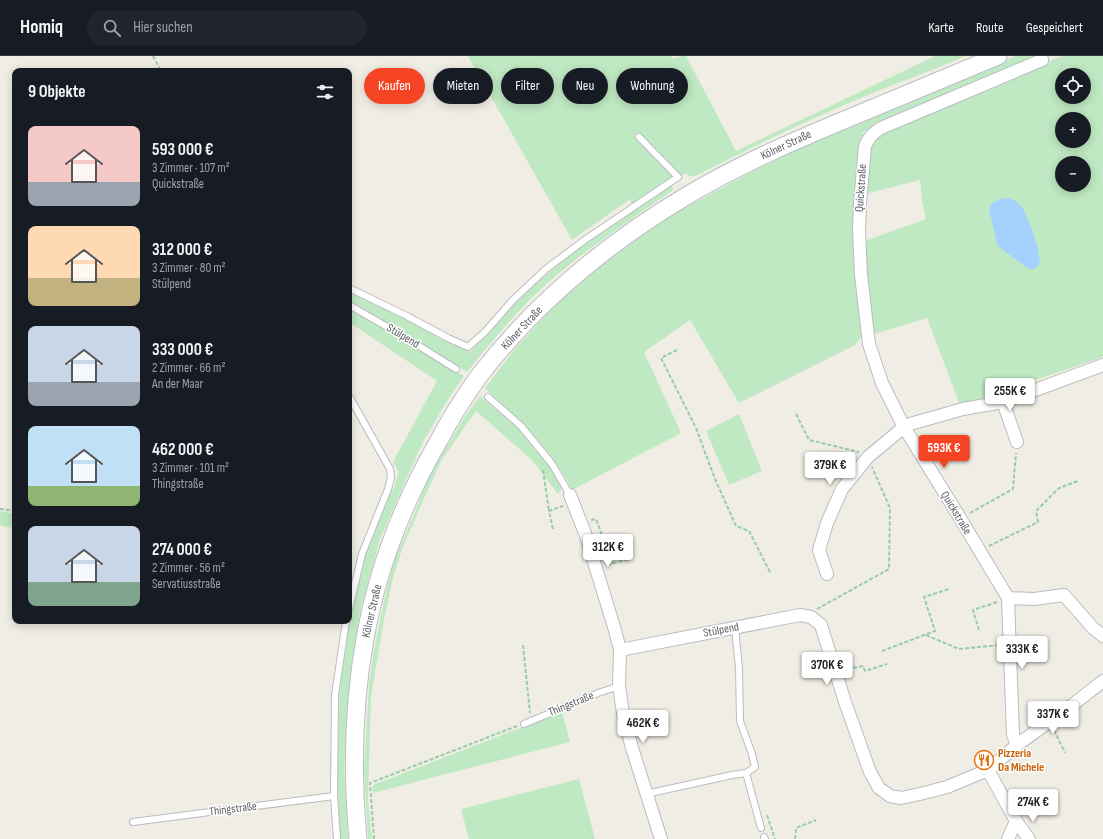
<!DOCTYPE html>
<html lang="de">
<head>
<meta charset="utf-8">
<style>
  body { margin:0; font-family:"Sofia Sans Condensed",sans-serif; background:#20242c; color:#f1f3f6; height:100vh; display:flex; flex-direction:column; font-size:15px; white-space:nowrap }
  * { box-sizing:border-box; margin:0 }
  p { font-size:13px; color:#9ea1a6 }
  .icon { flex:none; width:22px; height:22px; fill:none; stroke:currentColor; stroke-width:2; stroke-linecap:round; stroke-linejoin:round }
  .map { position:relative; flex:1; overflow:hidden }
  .panel { position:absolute; left:12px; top:12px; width:340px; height:556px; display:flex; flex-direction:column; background:#171b24; border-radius:8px; box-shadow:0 2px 10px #0003 }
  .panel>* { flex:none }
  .guide { position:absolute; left:364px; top:12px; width:380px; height:36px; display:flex; gap:8px }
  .fabs { position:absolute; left:1055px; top:12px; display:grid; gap:8px }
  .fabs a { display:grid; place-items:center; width:36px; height:36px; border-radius:50%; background:#171b24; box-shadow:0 2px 10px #0003; font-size:20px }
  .price { position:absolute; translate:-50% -34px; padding:0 9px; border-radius:4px; background:#fff; color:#222; font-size:13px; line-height:26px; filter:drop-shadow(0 1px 2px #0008) }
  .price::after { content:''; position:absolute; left:50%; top:24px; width:12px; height:9px; margin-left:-6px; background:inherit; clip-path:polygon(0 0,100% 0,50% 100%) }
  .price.active { background:#f54424; color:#fff }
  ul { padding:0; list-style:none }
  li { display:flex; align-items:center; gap:12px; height:100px; padding:0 16px }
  li span { display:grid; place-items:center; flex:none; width:112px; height:80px; border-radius:8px; color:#555 }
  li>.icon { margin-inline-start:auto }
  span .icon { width:48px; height:48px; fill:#fffc; stroke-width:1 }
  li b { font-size:17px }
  h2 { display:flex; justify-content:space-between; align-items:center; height:48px; padding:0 16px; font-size:17px }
  .chip { padding:0 14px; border-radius:18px; background:#171b24; box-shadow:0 2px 10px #0003; font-size:14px; line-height:36px }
  .chip.active { background:#f54424; color:#fff }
  header { display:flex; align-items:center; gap:24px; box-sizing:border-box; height:56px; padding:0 20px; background:#171b24; border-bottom:1px solid #363941 }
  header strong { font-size:19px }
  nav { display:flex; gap:22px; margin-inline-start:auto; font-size:14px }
  .search { width:280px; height:36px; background:#20242c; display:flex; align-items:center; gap:10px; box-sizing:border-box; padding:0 14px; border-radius:22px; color:#9ea1a6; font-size:15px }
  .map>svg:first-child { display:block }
  .green { fill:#bfe9c2; fill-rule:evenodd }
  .water { fill:#a5d1ff }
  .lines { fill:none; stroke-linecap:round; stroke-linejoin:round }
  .lane-casing { stroke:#b9bcc1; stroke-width:8 }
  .street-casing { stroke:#b9bcc1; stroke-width:14 }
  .secondary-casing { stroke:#babdc3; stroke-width:19 }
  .path { stroke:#97cbaa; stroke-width:2; stroke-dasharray:4 2; stroke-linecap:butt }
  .lane { stroke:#fff; stroke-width:6 }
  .street { stroke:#fff; stroke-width:12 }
  .secondary { stroke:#fff; stroke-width:17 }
  .labels { text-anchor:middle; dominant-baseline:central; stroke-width:3; stroke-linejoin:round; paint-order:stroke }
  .street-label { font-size:12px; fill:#5c6066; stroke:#fff }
  .food-label { font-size:12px; font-weight:bold; fill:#c56008; stroke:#fff; text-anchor:start }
</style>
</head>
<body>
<header>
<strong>Homiq</strong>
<div class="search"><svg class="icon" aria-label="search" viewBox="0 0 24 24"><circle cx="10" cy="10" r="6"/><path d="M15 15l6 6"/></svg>Hier suchen</div>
<nav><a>Karte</a><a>Route</a><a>Gespeichert</a></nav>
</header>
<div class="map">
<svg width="1103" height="783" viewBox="0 0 1103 783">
  <rect width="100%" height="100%" fill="#f0eee4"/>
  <!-- green -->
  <g class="green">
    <path d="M468,0H671L673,3L681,0H686L736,95L935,0H965C932,15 897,27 863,41C806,65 750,92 695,120H688L686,117L671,126L673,133L672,135C633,162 594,188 558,218C524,246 495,281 467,316L395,272L349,244V234L470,296L526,236L571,198L635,150L629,144L572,184Z"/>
    <path d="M1016,0H1031L1030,7L863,76L859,111L862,280L855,289L739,347L690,264L644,296L681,377L572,434C552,393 517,363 485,332L514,294L555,249L601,209L670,160L784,98L917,40Z"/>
    <path d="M1062,0H1103V301L1001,336L960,349L927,262L871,279L862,186L926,163L922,145L920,124L865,138L866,102L873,82L984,32ZM1062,19H1084V41H1062ZM1062,63H1084V85H1062ZM1062,107H1084V129H1062Z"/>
    <polygon points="349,253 464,320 450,340 423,386 406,424 380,483 361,552 351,611 347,663 344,712 348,783 340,783 338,733 338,688 340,624 345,592 353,545 372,473 394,431 399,416 393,406 437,325 349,266"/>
    <polygon points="480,340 529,382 555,417 562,432 558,438 532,404 476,355 441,405 422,447 402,493 393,522 384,564 371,640 368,744 372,783 368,783 364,713 369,629 374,594 384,545 394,504 412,463 430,418 466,359"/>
    <polygon points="739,358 762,415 729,429 706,375"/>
    <polygon points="0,455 15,458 15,472 0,470"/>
    <polygon points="562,656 570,686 373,737 373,729"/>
    <polygon points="579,723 595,783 469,783 461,753"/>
  </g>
  <!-- water -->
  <path class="water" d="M1009,142L1017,146L1023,152L1030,169L1037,188L1040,207C1032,220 1023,208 1014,202C1008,197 1002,195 997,188L989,153C992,144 1001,143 1009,142Z"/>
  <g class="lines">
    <!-- lane casing -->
    <g class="lane-casing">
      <g id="lane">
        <polyline points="349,232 405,259 448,282 468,291 485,276 513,244 546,213 586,183 678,121 639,81"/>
        <polyline points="349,249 403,280 456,313"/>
        <polyline points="349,340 390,413 391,422 388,433 362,498 349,553"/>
        <polyline points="488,341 521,370 552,408 570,439"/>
        <polyline points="735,572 739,612 740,665 752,698 755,711 746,717 761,772"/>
        <polyline points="524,668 598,637 619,630"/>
        <polyline points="646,738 732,719 746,717"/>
        <polyline points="133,766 334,740"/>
        <polyline points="764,781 765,783"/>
        <polyline points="337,783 334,740 335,639 346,565"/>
      </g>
    </g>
    <!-- street casing -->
    <g class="street-casing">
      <g id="street">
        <polyline points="1003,346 1017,386"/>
        <polyline points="570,439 585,477 615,574 620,594 619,630 623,657 632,692 661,783"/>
        <polyline points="827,518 819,494 827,467 842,433 868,401 904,371 910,368 963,353 1003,346 1103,309"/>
        <polyline points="1008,542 1034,543 1064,539 1093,572 1103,580"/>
        <polyline points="620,594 800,559 811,561 821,569 845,646 870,716 879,732 890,740 901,742 920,738 947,731 988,714 1017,689 1071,650 1103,625"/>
        <path d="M1017,689L1013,679L1008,542L960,462L904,371L882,327L869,288L861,219L859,174L860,147L865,90C869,81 873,77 881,72L1042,4L1041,0"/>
        <polyline points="988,714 1016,765 1008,783"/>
        <polyline points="1016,765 1029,783"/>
      </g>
    </g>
    <!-- secondary casing -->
    <g class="secondary-casing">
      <path id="secondary" d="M358,783C352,717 353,649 365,583C377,514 403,447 438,386C450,363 464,341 479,320C536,246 609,186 688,139C740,108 798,83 854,60C902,40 950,20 998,0"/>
    </g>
    <!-- path -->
    <g class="path">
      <polyline points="153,0 161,15"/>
      <polyline points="677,294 661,302 696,372 715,423 736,470 749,475 770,516"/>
      <polyline points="796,358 809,384 859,396"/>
      <polyline points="543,414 549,455"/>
      <polyline points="0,453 15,455"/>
      <polyline points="970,457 1013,433 1016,397"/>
      <polyline points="591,464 596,463 613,508"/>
      <polyline points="553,473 549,455 563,450"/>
      <polyline points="989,490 1038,466 1036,455 1059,432 1078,425"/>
      <polyline points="607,509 629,503"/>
      <polyline points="817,553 889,513 890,452 872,411"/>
      <polyline points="979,574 973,554 997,546"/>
      <polyline points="926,579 959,593 1000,589"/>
      <polyline points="523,589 530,657"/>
      <polyline points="882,595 935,575 924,541 949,533"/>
      <polyline points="850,607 853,612 863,610 865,615 887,608"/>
      <polyline points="1054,674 1065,697"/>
      <polyline points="767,759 775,783"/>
      <polyline points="374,783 370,727 517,670"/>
      <polyline points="795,783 796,772 816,764"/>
    </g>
    <!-- lane -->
    <use href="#lane" class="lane"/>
    <!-- street -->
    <use href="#street" class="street"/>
    <!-- secondary -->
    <use href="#secondary" class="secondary"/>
  </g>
  <!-- icons -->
  <defs>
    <g id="restaurant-ring" transform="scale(1)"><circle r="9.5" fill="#fff" stroke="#e8710a" stroke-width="1.5"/><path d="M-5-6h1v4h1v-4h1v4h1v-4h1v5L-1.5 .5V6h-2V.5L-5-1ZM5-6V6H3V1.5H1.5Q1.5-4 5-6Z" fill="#e8710a"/></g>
  </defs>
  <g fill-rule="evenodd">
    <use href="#restaurant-ring" x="984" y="704"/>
  </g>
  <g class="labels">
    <!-- street labels -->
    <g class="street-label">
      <text transform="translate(786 89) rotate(-25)">Kölner Straße</text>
      <text transform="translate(861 132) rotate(-86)">Quickstraße</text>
      <text transform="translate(522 272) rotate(-47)">Kölner Straße</text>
      <text transform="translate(403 280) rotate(31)">Stülpend</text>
      <text transform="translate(956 457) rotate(59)">Quickstraße</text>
      <text transform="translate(372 555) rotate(-77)">Kölner Straße</text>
      <text transform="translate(721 574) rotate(-11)">Stülpend</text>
      <text transform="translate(571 648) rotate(-22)">Thingstraße</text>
      <text transform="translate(233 753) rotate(-7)">Thingstraße</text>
    </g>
    <!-- food labels -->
    <g class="food-label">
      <text x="998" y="697">Pizzeria<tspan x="998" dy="14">Da Michele</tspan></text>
    </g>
  </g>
</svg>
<div class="fabs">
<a><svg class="icon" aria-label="locate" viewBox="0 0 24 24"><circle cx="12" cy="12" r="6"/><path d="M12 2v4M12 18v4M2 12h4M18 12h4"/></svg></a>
<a>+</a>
<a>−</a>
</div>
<b class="price" style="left:1010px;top:356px">255K €</b>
<b class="price active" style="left:944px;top:413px">593K €</b>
<b class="price" style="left:830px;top:430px">379K €</b>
<b class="price" style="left:608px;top:512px">312K €</b>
<b class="price" style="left:1022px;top:614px">333K €</b>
<b class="price" style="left:827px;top:630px">370K €</b>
<b class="price" style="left:1053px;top:679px">337K €</b>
<b class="price" style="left:643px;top:688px">462K €</b>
<b class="price" style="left:1033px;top:767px">274K €</b>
<div class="guide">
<a class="chip active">Kaufen</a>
<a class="chip">Mieten</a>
<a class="chip">Filter</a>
<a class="chip">Neu</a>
<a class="chip">Wohnung</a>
</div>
<section class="panel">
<h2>9 Objekte<svg class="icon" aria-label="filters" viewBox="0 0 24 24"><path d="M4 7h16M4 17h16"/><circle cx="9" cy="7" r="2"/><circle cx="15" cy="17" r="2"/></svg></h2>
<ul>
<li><span style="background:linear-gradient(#f6c9c9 70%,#9aa5b1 0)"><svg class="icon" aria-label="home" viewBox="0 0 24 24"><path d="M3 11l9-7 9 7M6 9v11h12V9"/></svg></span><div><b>593 000 €</b><p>3 Zimmer · 107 m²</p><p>Quickstraße</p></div></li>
<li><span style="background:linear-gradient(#ffd9b3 65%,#c2b280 0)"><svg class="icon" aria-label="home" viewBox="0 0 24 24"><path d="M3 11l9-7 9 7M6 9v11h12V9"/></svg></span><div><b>312 000 €</b><p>3 Zimmer · 80 m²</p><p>Stülpend</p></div></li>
<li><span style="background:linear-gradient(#c9d6e8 70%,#9aa5b1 0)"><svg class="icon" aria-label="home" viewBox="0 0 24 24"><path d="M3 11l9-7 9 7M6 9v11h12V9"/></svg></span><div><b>333 000 €</b><p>2 Zimmer · 66 m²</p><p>An der Maar</p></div></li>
<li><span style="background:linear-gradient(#bfe0f5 75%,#8fb573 0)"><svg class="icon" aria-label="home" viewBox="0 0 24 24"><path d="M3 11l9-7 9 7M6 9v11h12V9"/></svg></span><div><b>462 000 €</b><p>3 Zimmer · 101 m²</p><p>Thingstraße</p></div></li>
<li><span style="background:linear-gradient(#c9d6e8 70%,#7fa58c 0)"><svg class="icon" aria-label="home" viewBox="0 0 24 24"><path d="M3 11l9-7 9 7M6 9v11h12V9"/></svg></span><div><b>274 000 €</b><p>2 Zimmer · 56 m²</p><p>Servatiusstraße</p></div></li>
</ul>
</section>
</div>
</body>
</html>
